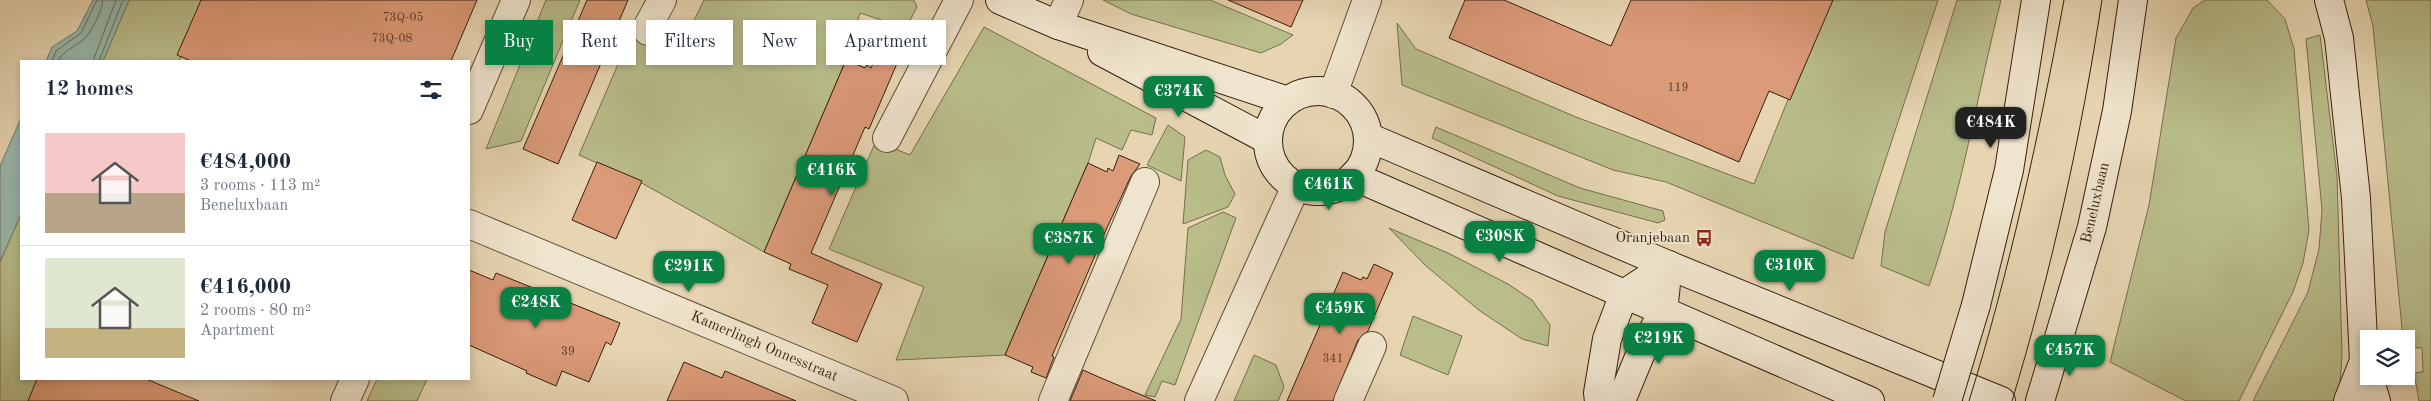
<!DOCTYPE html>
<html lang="en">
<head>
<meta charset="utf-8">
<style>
  body { margin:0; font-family:"Old Standard TT",serif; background:#f2f2f3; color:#1f2937; height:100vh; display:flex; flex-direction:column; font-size:19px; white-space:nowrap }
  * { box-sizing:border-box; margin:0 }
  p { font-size:16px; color:#747a83 }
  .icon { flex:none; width:28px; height:28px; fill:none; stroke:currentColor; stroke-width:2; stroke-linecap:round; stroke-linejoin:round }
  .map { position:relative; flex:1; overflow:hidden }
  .details { position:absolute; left:20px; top:60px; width:450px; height:320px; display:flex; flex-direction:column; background:#fff; border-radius:0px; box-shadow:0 2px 8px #0003 }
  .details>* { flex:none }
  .guide { position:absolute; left:485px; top:20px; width:475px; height:45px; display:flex; gap:10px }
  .controls { position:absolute; left:2360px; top:330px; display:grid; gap:10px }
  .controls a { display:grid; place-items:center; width:55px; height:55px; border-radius:0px; background:#fff; box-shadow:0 2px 8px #0003; font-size:25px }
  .price { position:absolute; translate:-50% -42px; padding:0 11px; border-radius:10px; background:#0b8043; color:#fff; font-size:16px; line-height:32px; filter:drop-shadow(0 1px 2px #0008) }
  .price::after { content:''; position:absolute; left:50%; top:30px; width:15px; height:11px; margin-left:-8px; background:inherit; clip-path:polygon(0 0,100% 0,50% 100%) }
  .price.active { background:#222; color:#fff }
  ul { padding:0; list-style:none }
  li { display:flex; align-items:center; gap:15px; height:125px; padding:0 25px }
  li+li { border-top:1px solid #e0e1e3 }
  li span { display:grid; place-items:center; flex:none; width:140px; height:100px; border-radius:0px; color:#555 }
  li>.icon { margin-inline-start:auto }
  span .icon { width:60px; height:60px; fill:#fffc; stroke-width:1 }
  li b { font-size:21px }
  h2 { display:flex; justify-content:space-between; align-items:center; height:60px; padding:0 25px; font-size:21px }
  .tag { padding:0 18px; border-radius:0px; background:#fff; box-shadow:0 2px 8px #0003; font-size:18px; line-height:45px }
  .tag.active { background:#0b8043; color:#fff }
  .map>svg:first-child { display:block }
  .green { fill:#b8bd8a; stroke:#766e4b }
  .water { fill:#97b9ad; stroke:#707b6d }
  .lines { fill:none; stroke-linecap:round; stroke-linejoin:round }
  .shore { stroke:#666c5c; stroke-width:1 }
  .building { fill:#db9a78; stroke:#351e0c }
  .street-casing { stroke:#624c36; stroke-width:30 }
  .secondary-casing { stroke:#351e0c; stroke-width:30 }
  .street { stroke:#efe4cd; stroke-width:28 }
  .secondary { stroke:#efe4cd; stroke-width:28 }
  .tram { stroke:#351e0c; stroke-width:1 }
  .secondary-bridge-casing { stroke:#351e0c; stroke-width:30; stroke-linecap:butt }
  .secondary-bridge { stroke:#efe4cd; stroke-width:28 }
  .labels { text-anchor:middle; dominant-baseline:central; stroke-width:4; stroke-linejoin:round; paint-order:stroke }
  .number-label { font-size:12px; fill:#5e3d27 }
  .street-label { font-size:15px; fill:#351e0c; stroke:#efe4cd }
  .poi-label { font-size:15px; fill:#351e0c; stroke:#efe4cd; text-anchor:end }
</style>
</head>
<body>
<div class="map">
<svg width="2431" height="401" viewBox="0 0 2431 401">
  <rect width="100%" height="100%" fill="#e7d5b2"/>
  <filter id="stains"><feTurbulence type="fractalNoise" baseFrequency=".004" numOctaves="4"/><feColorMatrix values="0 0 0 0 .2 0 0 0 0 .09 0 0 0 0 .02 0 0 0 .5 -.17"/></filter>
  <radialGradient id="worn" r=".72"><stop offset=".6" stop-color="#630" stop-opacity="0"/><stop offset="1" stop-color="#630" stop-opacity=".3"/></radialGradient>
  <!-- green -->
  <g class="green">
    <polygon points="129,0 206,0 179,61 103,61"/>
    <polygon points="546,0 580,0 521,141 486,149"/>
    <polygon points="704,0 914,0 917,7 906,28 860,13 846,60 764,252 640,182 579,155 631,34 677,55"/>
    <polygon points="1103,0 1210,0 1293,35 1281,44 1261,53 1131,14"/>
    <polygon points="1828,0 1938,0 1853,259 1666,182 1613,170 1402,85 1397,23 1416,49 1576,117 1754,184"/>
    <path d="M1957,0H2001C1977,95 1962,193 1929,286L1881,266L1885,232Z"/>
    <polygon points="2205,0 2267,0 2285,19 2294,49 2309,230 2303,263 2293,292 2239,401 2186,401 2110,362 2149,205 2176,38 2193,8"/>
    <polygon points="2366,0 2431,0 2431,401 2419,401 2414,373 2423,372 2422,348 2406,347 2406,339 2403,339 2373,26"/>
    <polygon points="984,27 1156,118 1152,135 1131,130 1122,150 1096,138 1088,163 1005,355 896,360 924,287 829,249 876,141 910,155"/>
    <polygon points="2320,35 2337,176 2342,354 2339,401 2253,401 2308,292 2319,249 2322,210 2306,39"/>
    <polygon points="1168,125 1185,137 1181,181 1147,165"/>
    <polygon points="1436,127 1580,188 1663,211 1665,220 1658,223 1558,196 1432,138"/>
    <polygon points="1206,150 1220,157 1225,175 1235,194 1228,207 1183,224 1188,160"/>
    <polygon points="1223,212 1236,218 1175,385 1162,381 1155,397 1145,395 1181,319 1188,228"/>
    <polygon points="21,214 21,379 37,379 28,401 0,401 0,262"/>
    <polygon points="1389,228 1448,253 1508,284 1532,300 1550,325 1548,346 1522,339 1480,311 1426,266"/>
    <polygon points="1413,316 1462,336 1448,375 1400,355"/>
    <polygon points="1254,355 1276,365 1284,387 1278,401 1234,401"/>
    <polygon points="377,379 427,379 417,401 367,401"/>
  </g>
  <!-- water -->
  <g class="water">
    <polygon points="93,0 129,0 103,61 46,61 52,47 77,31"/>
    <polygon points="21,118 21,214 0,262 0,166"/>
  </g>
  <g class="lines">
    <!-- shore -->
    <g class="shore">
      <polyline points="52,61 56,51 81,33 97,0"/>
      <path d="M58,61C63,51 74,47 83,40C91,33 102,11 103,0"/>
      <polyline points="93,61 116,0"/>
      <polyline points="99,61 123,0"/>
    </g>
  </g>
  <!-- building -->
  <g class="building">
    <polygon points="201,0 477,0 451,61 191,61 177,55"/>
    <polygon points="587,0 628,0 558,164 523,149"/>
    <polygon points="1228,0 1303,0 1291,27"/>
    <polygon points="1465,0 1504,0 1611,46 1631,0 1833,0 1790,100 1769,91 1739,162 1449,38"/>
    <polygon points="878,52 898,61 869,129 865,127 811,253 882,284 857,342 812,323 828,285 789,269 791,264 764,252 846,60 865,68 867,65 871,68"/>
    <polygon points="1119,155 1140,164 1131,176 1106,230 1052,356 1054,357 1046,378 1031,372 1033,367 1005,355 1088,163 1107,172 1108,168 1113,171"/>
    <polygon points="597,162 642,181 616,239 572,220"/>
    <polygon points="1374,264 1393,273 1368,331 1358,340 1333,401 1287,401 1343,272 1361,280 1363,277 1367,279"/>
    <polygon points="469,270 493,280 496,273 620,323 611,345 606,342 589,382 562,371 556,386 526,373 527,371 469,345"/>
    <polygon points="684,362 722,378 725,371 796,401 667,401"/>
    <polygon points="1083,370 1101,378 1156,401 1070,401"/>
    <polygon points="37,379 146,379 199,401 28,401"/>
  </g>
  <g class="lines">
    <!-- street casing -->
    <g class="street-casing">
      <g id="street">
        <polyline points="1058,25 1069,0"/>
        <polyline points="648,31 648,26 662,0"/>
        <polyline points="1333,94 1367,0"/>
        <polyline points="469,110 516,0"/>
        <polyline points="887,138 959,0"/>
        <polyline points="469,224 894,401"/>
        <polyline points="345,401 355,379"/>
        <polyline points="1053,401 1145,182"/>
        <polyline points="1199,401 1296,186"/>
        <polyline points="1348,401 1372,346"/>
      </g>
    </g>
    <!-- secondary casing -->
    <g class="secondary-casing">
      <g id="secondary">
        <polyline points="1000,0 1058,25 1288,101"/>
        <polyline points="2329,0 2339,38 2356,198 2364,361 2376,401"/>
        <polyline points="1102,52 1268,140"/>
        <circle cx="1318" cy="141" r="50"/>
        <polyline points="1368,137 1668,265 2001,401"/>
        <polyline points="1353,176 1870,401"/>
        <polyline points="1976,305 2009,170 2036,0"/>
        <polyline points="1599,401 1598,393 1607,339 1624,294 1668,265"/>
        <polyline points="1621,401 1640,355 1663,312 1668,265"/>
        <polyline points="2040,401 2092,227 2117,111 2133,0"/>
        <polyline points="2348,401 2364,361"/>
      </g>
    </g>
    <!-- street -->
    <use href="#street" class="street"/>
    <!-- secondary -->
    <use href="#secondary" class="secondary"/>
    <!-- tram -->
    <g class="tram">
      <path d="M1969,401C2010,269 2039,135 2064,0"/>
      <path d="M2012,401C2052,269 2081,136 2102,0"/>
    </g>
    <!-- secondary-bridge casing -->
    <g class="secondary-bridge-casing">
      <polyline id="secondary-bridge" points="1947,401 1976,305"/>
    </g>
    <!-- secondary-bridge -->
    <use href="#secondary-bridge" class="secondary-bridge"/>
  </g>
  <!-- icons -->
  <defs>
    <g id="bus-bare" transform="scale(1.35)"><path d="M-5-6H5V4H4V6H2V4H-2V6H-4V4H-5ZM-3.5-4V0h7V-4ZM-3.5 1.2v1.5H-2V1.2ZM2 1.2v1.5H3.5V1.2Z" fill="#8f2418" stroke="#efe4cd" stroke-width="2.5" paint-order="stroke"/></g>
  </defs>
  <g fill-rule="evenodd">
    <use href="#bus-bare" x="1704" y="238"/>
  </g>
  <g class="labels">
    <!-- number labels -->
    <g class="number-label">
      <text x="403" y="18">73Q-05</text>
      <text x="392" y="39">73Q-08</text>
      <text x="1678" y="88">119</text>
      <text x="568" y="352">39</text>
      <text x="1333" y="359">341</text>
    </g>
    <!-- street labels -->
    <g class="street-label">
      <text transform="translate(2096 203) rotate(-77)">Beneluxbaan</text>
      <text transform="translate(764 347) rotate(23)">Kamerlingh Onnesstraat</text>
    </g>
    <!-- poi labels -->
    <g class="poi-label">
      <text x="1690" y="238">Oranjebaan</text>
    </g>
  </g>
  <rect width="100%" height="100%" filter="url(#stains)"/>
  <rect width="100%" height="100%" fill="url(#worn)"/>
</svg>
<div class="controls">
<a><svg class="icon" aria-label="layers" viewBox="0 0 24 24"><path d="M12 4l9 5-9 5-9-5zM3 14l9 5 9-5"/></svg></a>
</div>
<b class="price" style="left:1179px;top:118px">€374K</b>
<b class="price active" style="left:1991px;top:149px">€484K</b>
<b class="price" style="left:832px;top:197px">€416K</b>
<b class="price" style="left:1329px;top:211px">€461K</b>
<b class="price" style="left:1500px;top:263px">€308K</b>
<b class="price" style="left:1069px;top:265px">€387K</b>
<b class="price" style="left:1790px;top:292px">€310K</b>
<b class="price" style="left:689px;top:293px">€291K</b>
<b class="price" style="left:536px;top:329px">€248K</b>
<b class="price" style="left:1340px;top:335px">€459K</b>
<b class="price" style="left:1659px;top:365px">€219K</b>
<b class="price" style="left:2070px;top:377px">€457K</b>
<div class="guide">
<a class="tag active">Buy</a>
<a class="tag">Rent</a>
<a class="tag">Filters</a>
<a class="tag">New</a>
<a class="tag">Apartment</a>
</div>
<section class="details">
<h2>12 homes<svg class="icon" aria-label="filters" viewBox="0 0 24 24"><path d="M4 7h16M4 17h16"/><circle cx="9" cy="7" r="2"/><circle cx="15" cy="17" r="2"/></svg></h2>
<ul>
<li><span style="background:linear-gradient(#f6c9c9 60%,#b9a48a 0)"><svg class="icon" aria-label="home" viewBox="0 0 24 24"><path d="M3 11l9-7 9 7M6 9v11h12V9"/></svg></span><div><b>€484,000</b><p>3 rooms · 113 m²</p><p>Beneluxbaan</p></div></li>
<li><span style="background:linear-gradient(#dfe7d0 70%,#c2b280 0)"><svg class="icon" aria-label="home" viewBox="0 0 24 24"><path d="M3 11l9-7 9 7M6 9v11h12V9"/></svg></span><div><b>€416,000</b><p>2 rooms · 80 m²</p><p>Apartment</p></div></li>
</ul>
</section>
</div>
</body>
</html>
